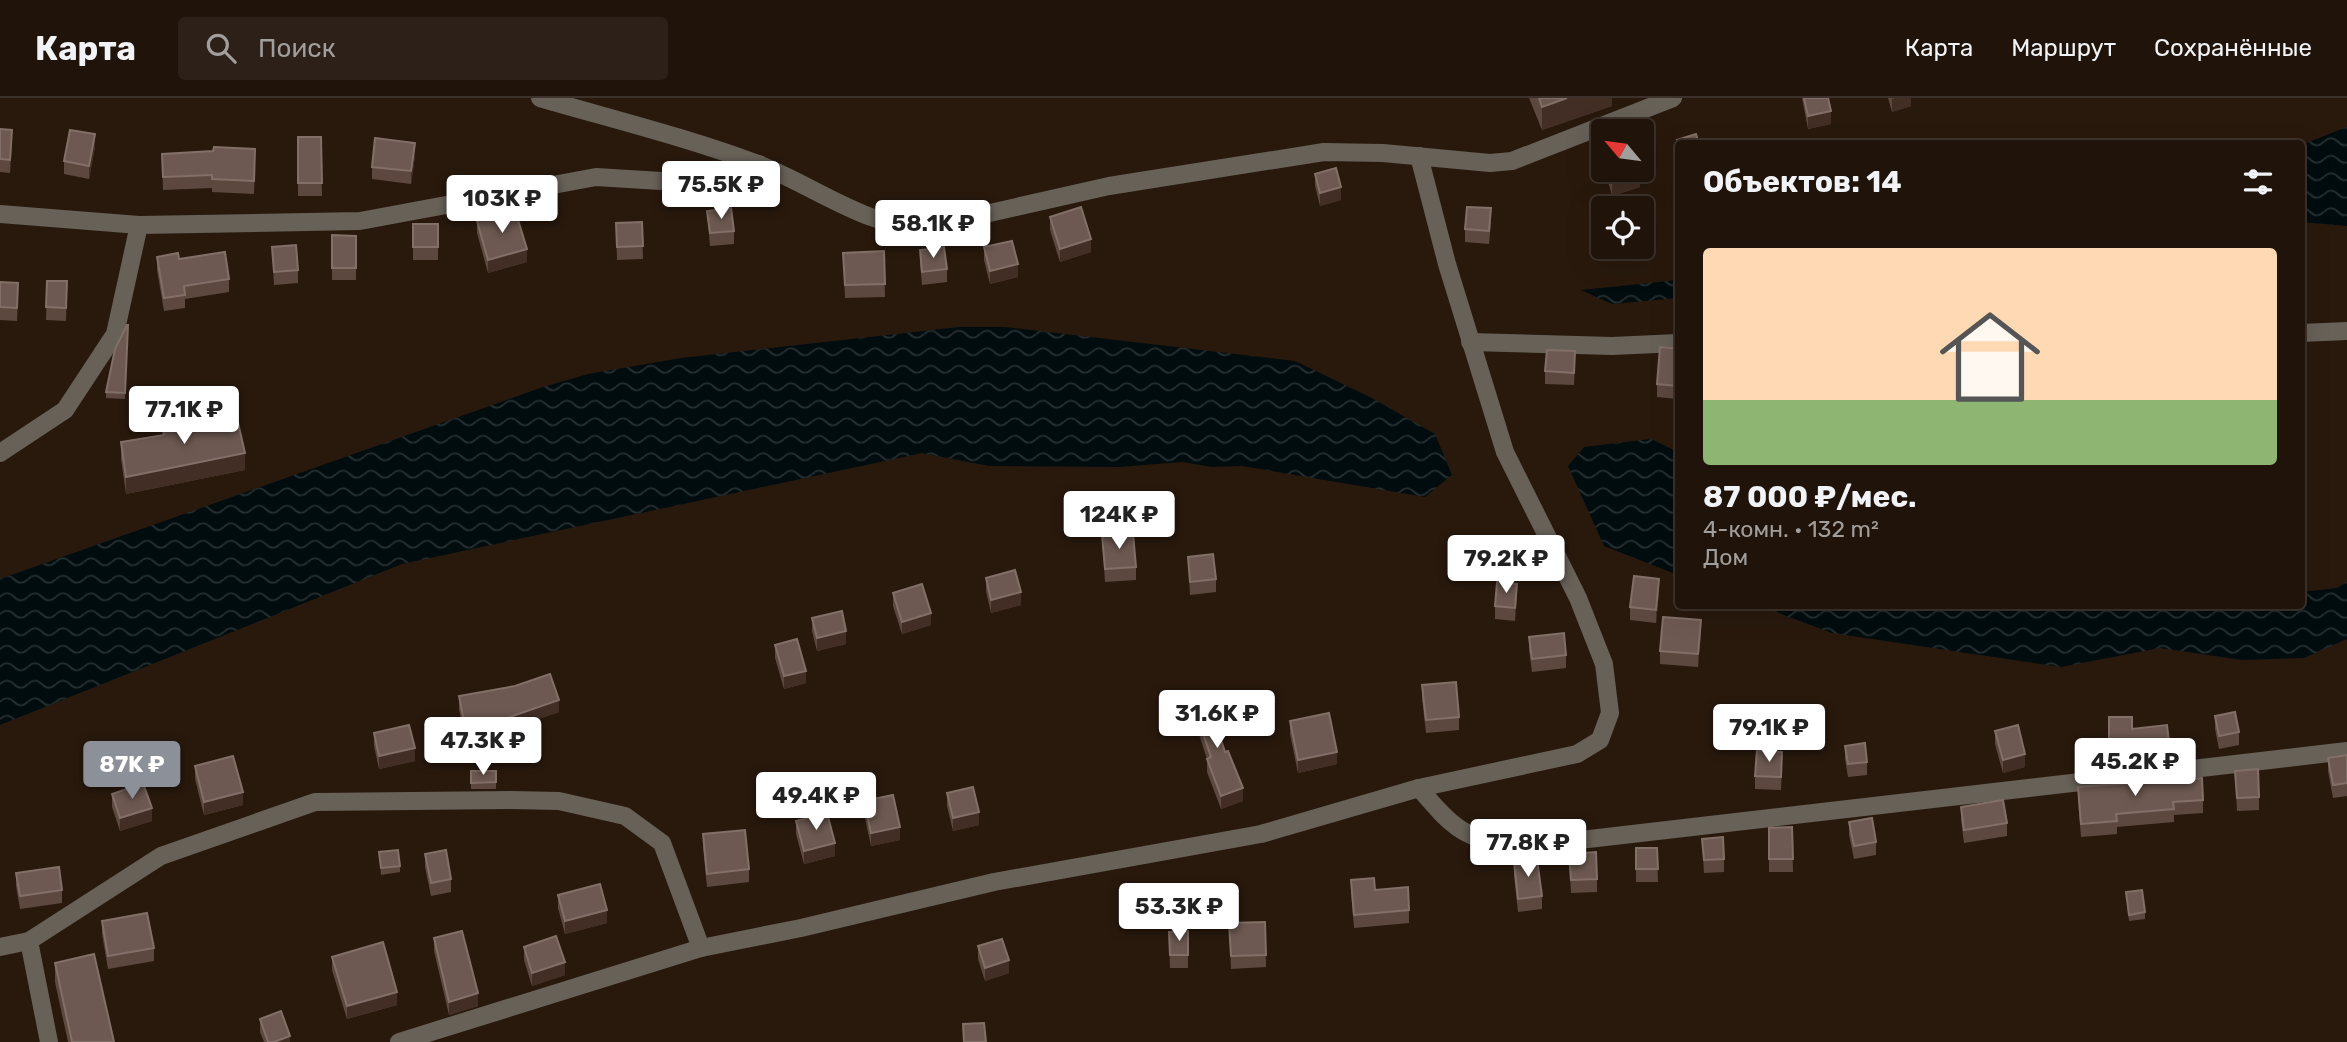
<!DOCTYPE html>
<html lang="ru">
<head>
<meta charset="utf-8">
<style>
  body { margin:0; font-family:Rubik,sans-serif; background:#2c2018; color:#f1f3f6; height:100vh; display:flex; flex-direction:column; font-size:26px; white-space:nowrap }
  * { box-sizing:border-box; margin:0 }
  p { font-size:23px; color:#a19e9c }
  .icon { flex:none; width:38px; height:38px; fill:none; stroke:currentColor; stroke-width:2; stroke-linecap:round; stroke-linejoin:round }
  .map { position:relative; flex:1; overflow:hidden }
  .drawer { position:absolute; left:1675px; top:42px; width:630px; height:469px; display:flex; flex-direction:column; background:#1f130a; border-radius:7px; box-shadow:0 7px 28px #0002,0 0 0 2px #3c322b }
  .drawer>* { flex:none }
  .needle { width:46px; rotate:299deg }
  .tools { position:absolute; left:1591px; top:21px; display:grid; gap:14px }
  .tools a { display:grid; place-items:center; width:63px; height:63px; border-radius:7px; background:#1f130a; box-shadow:0 7px 28px #0002,0 0 0 2px #3c322b; font-size:35px }
  .price { position:absolute; translate:-50% -60px; padding:0 16px; border-radius:7px; background:#fff; color:#222; font-size:23px; line-height:46px; filter:drop-shadow(0 2px 4px #0008) }
  .price::after { content:''; position:absolute; left:50%; top:42px; width:21px; height:16px; margin-left:-10px; background:inherit; clip-path:polygon(0 0,100% 0,50% 100%) }
  .price.current { background:#8c9099; color:#fff }
  ul { padding:0; list-style:none }
  li { display:grid; align-content:center; gap:14px; height:371px; padding:0 28px }
  li span { display:grid; place-items:center; height:217px; border-radius:7px; color:#555 }
  li>.icon { margin-inline-start:auto }
  span .icon { width:126px; height:126px; fill:#fffc; stroke-width:1 }
  li b { font-size:30px }
  h2 { display:flex; justify-content:space-between; align-items:center; height:84px; padding:0 28px; font-size:30px }
  header { display:flex; align-items:center; gap:42px; box-sizing:border-box; height:98px; padding:0 35px; background:#1f130a; border-bottom:2px solid #3c322b }
  header strong { font-size:33px }
  nav { display:flex; gap:38px; margin-inline-start:auto; font-size:24px }
  .search { width:490px; height:63px; background:#2c2018; display:flex; align-items:center; gap:18px; box-sizing:border-box; padding:0 24px; border-radius:7px; color:#a19e9c; font-size:26px }
  .map>svg:first-child { display:block }
  .water { fill:url(#water-waves) }
  .lines { fill:none; stroke-linecap:round; stroke-linejoin:round }
  .minor { stroke:#676158; stroke-width:18 }
  .wall { fill:#5d4840 }
  .shaded-wall { fill:#422e24 }
  .building { fill:#6d5951; stroke:#826f67; stroke-width:2 }
</style>
</head>
<body>
<header>
<strong>Карта</strong>
<div class="search"><svg class="icon" aria-label="search" viewBox="0 0 24 24"><circle cx="10" cy="10" r="6"/><path d="M15 15l6 6"/></svg>Поиск</div>
<nav><a>Карта</a><a>Маршрут</a><a>Сохранённые</a></nav>
</header>
<div class="map">
<svg width="2347" height="944" viewBox="0 0 2347 944">
  <defs>
    <pattern id="water-waves" width="16" height="10" patternUnits="userSpaceOnUse" patternTransform="scale(1.75)"><rect width="16" height="10" fill="#010c0f"/><path d="M0 5q4-4 8 0t8 0" fill="none" stroke="#262f32"/></pattern>
  </defs>
  <rect width="100%" height="100%" fill="#29190d"/>
  <!-- water -->
  <g class="water">
    <polygon points="2347,29 2347,128 2301,124 2301,47"/>
    <polygon points="1678,182 1678,200 1612,206 1581,192"/>
    <polygon points="959,229 1005,229 1295,263 1372,300 1435,336 1452,377 1425,399 1242,368 1212,369 1182,364 1120,369 989,368 922,355 402,466 0,627 0,481 543,289 588,276 681,260"/>
    <polygon points="1651,341 1678,354 1678,477 1604,448 1568,368 1584,349"/>
    <polygon points="2347,484 2347,541 2304,560 2242,562 2160,550 2061,569 1832,535 1760,508 2301,508 2301,494 2337,490"/>
  </g>
  <g class="lines">
    <!-- minor -->
    <g class="minor">
      <path d="M540,0C612,21 685,39 755,65C809,84 870,133 928,129L1109,88L1324,54L1383,55L1490,65L1512,63L1673,0"/>
      <polyline points="0,116 139,127 360,123 596,79 661,83 759,66"/>
      <polyline points="2301,235 2347,233"/>
      <polyline points="1470,244 1612,248 1678,245"/>
      <polyline points="0,355 65,312 115,236 139,127"/>
      <path d="M1419,690C1455,732 1464,741 1520,749L2347,653"/>
      <polyline points="29,843 49,944"/>
      <polyline points="0,849 29,843 161,758 315,704 511,702 559,703 625,718 662,745 701,850"/>
      <polyline points="399,944 701,850 801,830 994,784 1261,736 1419,690 1577,656 1600,642 1610,615 1604,566 1578,500 1505,354 1447,166 1419,58"/>
    </g>
  </g>
  <!-- wall -->
  <g class="wall">
    <polygon points="1529,0 1612,0 1612,8 1542,32"/>
    <polygon points="1802,0 1828,0 1831,26 1808,31"/>
    <polygon points="1888,0 1911,0 1911,8 1892,14"/>
    <polygon points="0,31 12,45 10,75 0,74"/>
    <polygon points="298,39 321,39 322,98 298,98"/>
    <polygon points="95,49 89,81 64,76 64,63"/>
    <polygon points="162,56 255,64 254,96 212,94 212,90 163,92"/>
    <polygon points="415,58 411,86 372,81 372,69"/>
    <polygon points="1607,72 1639,72 1640,89 1612,98 1607,79"/>
    <polygon points="1315,76 1341,102 1320,108 1315,88"/>
    <polygon points="707,113 734,133 734,146 710,148"/>
    <polygon points="1050,119 1091,154 1060,164 1050,132"/>
    <polygon points="477,123 527,164 488,175 477,135"/>
    <polygon points="1491,123 1489,146 1465,144 1465,131"/>
    <polygon points="642,124 643,161 617,162 616,125"/>
    <rect x="413" y="126" width="25" height="36"/>
    <polygon points="332,137 356,138 356,182 332,182"/>
    <polygon points="272,149 298,172 298,185 274,187"/>
    <polygon points="984,149 1018,179 990,186 984,162"/>
    <polygon points="920,152 947,171 947,184 922,187 920,165"/>
    <polygon points="884,153 885,199 845,200 843,155"/>
    <polygon points="2301,153 2306,177 2306,190 2301,190"/>
    <polygon points="157,159 179,161 229,181 229,194 185,201 185,210 164,213 157,172"/>
    <polygon points="47,183 67,183 66,223 46,222"/>
    <polygon points="0,184 18,198 17,223 0,222"/>
    <polygon points="127,227 125,301 106,300 106,294"/>
    <polygon points="1678,251 1678,301 1657,299 1657,286"/>
    <polygon points="1575,266 1574,287 1545,286 1545,273"/>
    <polygon points="163,332 245,372 126,396 121,361 121,344 163,337"/>
    <polygon points="2301,346 2304,346 2303,395 2301,395"/>
    <polygon points="1102,437 1136,469 1136,482 1105,484"/>
    <polygon points="1188,459 1216,481 1216,494 1190,497"/>
    <polygon points="986,480 1021,507 991,515 986,493"/>
    <polygon points="1659,494 1656,525 1630,522 1630,509"/>
    <polygon points="893,495 931,527 902,536 893,508"/>
    <polygon points="1517,499 1515,523 1495,521 1495,508"/>
    <polygon points="812,520 846,546 817,553 812,533"/>
    <polygon points="1701,535 1698,569 1660,566 1660,553"/>
    <polygon points="1529,539 1566,557 1566,570 1532,574 1529,552"/>
    <polygon points="775,547 806,585 784,591 775,560"/>
    <polygon points="1422,587 1459,619 1459,632 1426,635 1422,600"/>
    <polygon points="459,598 559,614 504,633 465,642 459,611"/>
    <polygon points="1192,603 1243,703 1221,711 1207,674 1207,661 1192,615"/>
    <polygon points="2215,618 2239,634 2239,647 2219,651 2215,631"/>
    <polygon points="2109,619 2132,631 2169,644 2169,657 2109,657"/>
    <polygon points="1290,623 1337,666 1298,675 1290,636"/>
    <polygon points="1995,633 2025,669 2003,675 1995,646"/>
    <polygon points="374,635 415,663 379,671 374,648"/>
    <polygon points="1845,648 1867,664 1867,677 1848,679 1845,661"/>
    <polygon points="2347,657 2347,698 2333,700 2328,673 2328,660"/>
    <polygon points="1782,667 1781,692 1755,691 1755,678"/>
    <polygon points="195,668 243,707 204,717 195,681"/>
    <rect x="471" y="673" width="25" height="18"/>
    <polygon points="2235,673 2259,699 2259,712 2237,713"/>
    <polygon points="2078,689 2203,702 2203,715 2174,717 2174,724 2117,729 2117,736 2081,739 2078,702"/>
    <polygon points="947,695 979,727 953,733 947,708"/>
    <polygon points="112,696 152,723 120,733 112,709"/>
    <polygon points="864,703 900,742 871,748 864,716"/>
    <polygon points="1961,709 2007,725 2007,738 1964,745 1961,722"/>
    <polygon points="796,723 835,758 804,766 796,736"/>
    <polygon points="1849,724 1876,744 1876,757 1854,761 1849,737"/>
    <polygon points="1792,729 1793,774 1769,774 1769,730"/>
    <polygon points="703,736 749,771 749,784 707,789 703,749"/>
    <polygon points="1702,741 1724,761 1724,774 1704,775"/>
    <polygon points="1636,750 1657,750 1658,784 1636,784"/>
    <polygon points="379,754 400,768 400,774 381,777"/>
    <polygon points="425,756 451,781 451,794 431,798 425,769"/>
    <polygon points="1569,756 1597,781 1597,794 1571,795"/>
    <polygon points="1514,764 1542,798 1542,811 1518,814 1514,777"/>
    <polygon points="16,775 62,792 62,805 20,811 16,788"/>
    <polygon points="1351,782 1375,792 1409,812 1409,825 1354,830 1351,794"/>
    <polygon points="2126,794 2145,814 2145,821 2129,823"/>
    <polygon points="558,797 607,825 565,836 558,810"/>
    <polygon points="102,823 154,850 154,863 108,871 102,836"/>
    <polygon points="1265,824 1266,869 1231,871 1229,825"/>
    <polygon points="1188,833 1188,870 1170,870 1169,834"/>
    <polygon points="434,840 478,908 449,917 434,853"/>
    <polygon points="978,848 1009,875 985,883 978,861"/>
    <polygon points="524,849 565,877 532,888 524,862"/>
    <polygon points="332,859 397,907 347,921 332,872"/>
    <polygon points="55,865 114,944 68,944 55,884"/>
    <polygon points="260,921 290,944 264,944 260,934"/>
  </g>
  <!-- shaded-wall -->
  <g class="shaded-wall">
    <polygon points="1567,0 1612,0 1612,8 1542,32 1542,9"/>
    <polygon points="1895,0 1911,0 1911,8 1892,14 1892,1"/>
    <polygon points="1831,13 1831,26 1808,31 1808,18"/>
    <polygon points="12,32 12,45 10,75 10,62"/>
    <polygon points="95,36 95,49 89,81 89,68"/>
    <polygon points="415,45 415,58 411,86 411,73"/>
    <polygon points="1640,76 1640,89 1612,98 1612,85"/>
    <polygon points="1341,89 1341,102 1320,108 1320,95"/>
    <polygon points="1091,141 1091,154 1060,164 1060,151"/>
    <polygon points="527,151 527,164 488,175 488,162"/>
    <polygon points="1018,166 1018,179 990,186 990,173"/>
    <polygon points="245,355 245,372 126,396 126,379"/>
    <polygon points="1659,481 1659,494 1656,525 1656,512"/>
    <polygon points="1517,486 1517,499 1515,523 1515,510"/>
    <polygon points="1021,494 1021,507 991,515 991,502"/>
    <polygon points="931,515 931,527 902,536 902,524"/>
    <polygon points="1701,522 1701,535 1698,569 1698,556"/>
    <polygon points="846,533 846,546 817,553 817,540"/>
    <polygon points="806,573 806,585 784,591 784,578"/>
    <polygon points="559,602 559,614 504,633 465,642 465,629"/>
    <polygon points="415,650 415,663 379,671 379,658"/>
    <polygon points="1337,654 1337,666 1298,675 1298,662"/>
    <polygon points="2025,656 2025,669 2003,675 2003,662"/>
    <polygon points="1243,690 1243,703 1221,711 1221,698"/>
    <polygon points="243,694 243,707 204,717 204,704"/>
    <polygon points="152,710 152,723 120,733 120,720"/>
    <polygon points="979,714 979,727 953,733 953,720"/>
    <polygon points="900,729 900,742 871,748 871,735"/>
    <polygon points="835,745 835,758 804,766 804,753"/>
    <polygon points="607,812 607,825 565,836 565,823"/>
    <polygon points="1009,862 1009,875 985,883 985,870"/>
    <polygon points="565,864 565,877 532,888 532,875"/>
    <polygon points="397,894 397,907 347,921 347,908"/>
    <polygon points="478,895 478,908 449,917 449,904"/>
    <polygon points="290,938 290,944 274,944"/>
  </g>
  <!-- building -->
  <g class="building">
    <polygon points="1539,0 1567,0 1542,9"/>
    <polygon points="1804,0 1828,0 1831,13 1808,18"/>
    <polygon points="0,31 12,32 10,62 0,61"/>
    <polygon points="70,32 95,36 89,68 64,63"/>
    <polygon points="1696,36 1699,46 1678,46 1677,42"/>
    <polygon points="298,39 321,39 322,85 298,85"/>
    <polygon points="375,40 415,45 411,73 372,69"/>
    <polygon points="214,49 255,51 254,83 212,81 212,77 163,79 162,56 213,53"/>
    <polygon points="1336,70 1341,89 1320,95 1315,76"/>
    <polygon points="1608,72 1639,72 1640,76 1612,85"/>
    <polygon points="1081,109 1091,141 1060,151 1050,119"/>
    <polygon points="1467,109 1491,110 1489,133 1465,131"/>
    <polygon points="731,110 734,133 710,135 707,113"/>
    <polygon points="515,112 527,151 488,162 477,123"/>
    <polygon points="642,124 643,148 617,149 616,125"/>
    <rect x="413" y="126" width="25" height="23"/>
    <polygon points="332,137 356,138 356,170 332,170"/>
    <polygon points="1012,143 1018,166 990,173 984,149"/>
    <polygon points="296,147 298,172 274,174 272,149"/>
    <polygon points="944,149 947,171 922,174 920,152"/>
    <polygon points="2304,152 2306,177 2301,177 2301,153"/>
    <polygon points="884,153 885,186 845,187 843,155"/>
    <polygon points="225,154 229,181 184,188 185,197 164,200 157,159 178,155 179,161"/>
    <polygon points="47,183 67,183 66,210 46,209"/>
    <polygon points="0,184 18,185 17,210 0,209"/>
    <polygon points="127,227 128,227 125,295 106,294 115,251"/>
    <polygon points="1660,249 1678,251 1678,288 1657,286"/>
    <polygon points="1547,252 1575,253 1574,275 1545,273"/>
    <polygon points="236,316 245,355 126,379 121,344 164,337 163,332"/>
    <polygon points="2301,346 2304,346 2303,383 2301,382"/>
    <polygon points="1133,435 1136,469 1105,471 1102,437"/>
    <polygon points="1213,456 1216,481 1190,484 1188,459"/>
    <polygon points="1015,472 1021,494 991,502 986,480"/>
    <polygon points="1634,478 1659,481 1656,512 1630,509"/>
    <polygon points="1497,484 1517,486 1515,510 1495,508"/>
    <polygon points="922,486 931,515 902,524 893,495"/>
    <polygon points="842,513 846,533 817,540 812,520"/>
    <polygon points="1663,519 1701,522 1698,556 1660,553"/>
    <polygon points="1564,535 1566,557 1532,561 1529,539"/>
    <polygon points="797,541 806,573 784,578 775,547"/>
    <polygon points="550,576 559,602 504,621 465,629 459,598 515,588"/>
    <polygon points="1456,584 1459,619 1426,622 1422,587"/>
    <polygon points="1207,598 1225,654 1228,653 1243,690 1221,698 1207,661 1211,659 1192,603"/>
    <polygon points="2235,614 2239,634 2219,638 2215,618"/>
    <polygon points="1329,615 1337,654 1298,662 1290,623"/>
    <polygon points="2109,619 2132,619 2132,631 2167,627 2169,644 2109,644"/>
    <polygon points="409,627 415,650 379,658 374,635"/>
    <polygon points="2018,627 2025,656 2003,662 1995,633"/>
    <polygon points="1865,645 1867,664 1848,666 1845,648"/>
    <polygon points="1757,652 1782,654 1781,679 1755,678"/>
    <polygon points="2347,657 2347,685 2333,687 2328,660"/>
    <polygon points="233,658 243,694 204,704 195,668"/>
    <polygon points="2258,671 2259,699 2237,700 2235,673"/>
    <polygon points="471,673 496,673 496,684 471,685"/>
    <polygon points="2202,680 2203,702 2173,704 2174,711 2116,716 2117,723 2081,726 2078,689"/>
    <polygon points="143,685 152,710 120,720 112,696"/>
    <polygon points="973,689 979,714 953,720 947,695"/>
    <polygon points="893,697 900,729 871,735 864,703"/>
    <polygon points="2003,702 2007,725 1964,732 1961,709"/>
    <polygon points="827,715 835,745 804,753 796,723"/>
    <polygon points="1872,720 1876,744 1854,748 1849,724"/>
    <polygon points="1792,729 1793,761 1769,761 1769,730"/>
    <polygon points="745,732 749,771 707,776 703,736"/>
    <polygon points="1723,739 1724,761 1704,762 1702,741"/>
    <polygon points="1636,750 1657,750 1658,771 1636,771"/>
    <polygon points="398,752 400,768 381,770 379,754"/>
    <polygon points="446,752 451,781 431,785 425,756"/>
    <polygon points="1596,754 1597,781 1571,782 1569,756"/>
    <polygon points="1537,761 1542,798 1518,801 1514,764"/>
    <polygon points="59,769 62,792 20,798 16,775"/>
    <polygon points="1374,780 1375,792 1408,789 1409,812 1354,817 1351,782"/>
    <polygon points="600,786 607,812 565,823 558,797"/>
    <polygon points="2142,792 2145,814 2129,817 2126,794"/>
    <polygon points="147,815 154,850 108,858 102,823"/>
    <polygon points="1265,824 1266,857 1231,858 1229,825"/>
    <polygon points="462,833 478,895 449,904 434,840"/>
    <polygon points="1188,833 1188,857 1170,857 1169,834"/>
    <polygon points="556,838 565,864 532,875 524,849"/>
    <polygon points="1002,841 1009,862 985,870 978,848"/>
    <polygon points="383,844 397,894 347,908 332,859"/>
    <polygon points="94,856 114,944 72,944 55,865"/>
    <polygon points="281,913 290,938 274,944 268,944 260,921"/>
    <polygon points="984,925 986,944 964,944 963,926"/>
  </g>
</svg>
<div class="tools">
<a><svg class="needle" viewBox="-14 -14 28 28"><path d="M0-13l5 13h-10z" fill="#e53935"/><path d="M0 13l5-13h-10z" fill="#a19e9c"/></svg></a>
<a><svg class="icon" aria-label="locate" viewBox="0 0 24 24"><circle cx="12" cy="12" r="6"/><path d="M12 2v4M12 18v4M2 12h4M18 12h4"/></svg></a>
</div>
<b class="price" style="left:721px;top:123px">75.5K ₽</b>
<b class="price" style="left:502px;top:137px">103K ₽</b>
<b class="price" style="left:933px;top:162px">58.1K ₽</b>
<b class="price" style="left:184px;top:348px">77.1K ₽</b>
<b class="price" style="left:1119px;top:453px">124K ₽</b>
<b class="price" style="left:1506px;top:497px">79.2K ₽</b>
<b class="price" style="left:1217px;top:652px">31.6K ₽</b>
<b class="price" style="left:1769px;top:666px">79.1K ₽</b>
<b class="price" style="left:483px;top:679px">47.3K ₽</b>
<b class="price" style="left:2135px;top:700px">45.2K ₽</b>
<b class="price current" style="left:132px;top:703px">87K ₽</b>
<b class="price" style="left:816px;top:734px">49.4K ₽</b>
<b class="price" style="left:1528px;top:781px">77.8K ₽</b>
<b class="price" style="left:1179px;top:845px">53.3K ₽</b>
<section class="drawer">
<h2>Объектов: 14<svg class="icon" aria-label="filters" viewBox="0 0 24 24"><path d="M4 7h16M4 17h16"/><circle cx="9" cy="7" r="2"/><circle cx="15" cy="17" r="2"/></svg></h2>
<ul>
<li><span style="background:linear-gradient(#ffd9b3 70%,#8fb573 0)"><svg class="icon" aria-label="home" viewBox="0 0 24 24"><path d="M3 11l9-7 9 7M6 9v11h12V9"/></svg></span><div><b>87 000 ₽/мес.</b><p>4-комн. · 132 m²</p><p>Дом</p></div></li>
</ul>
</section>
</div>
</body>
</html>
